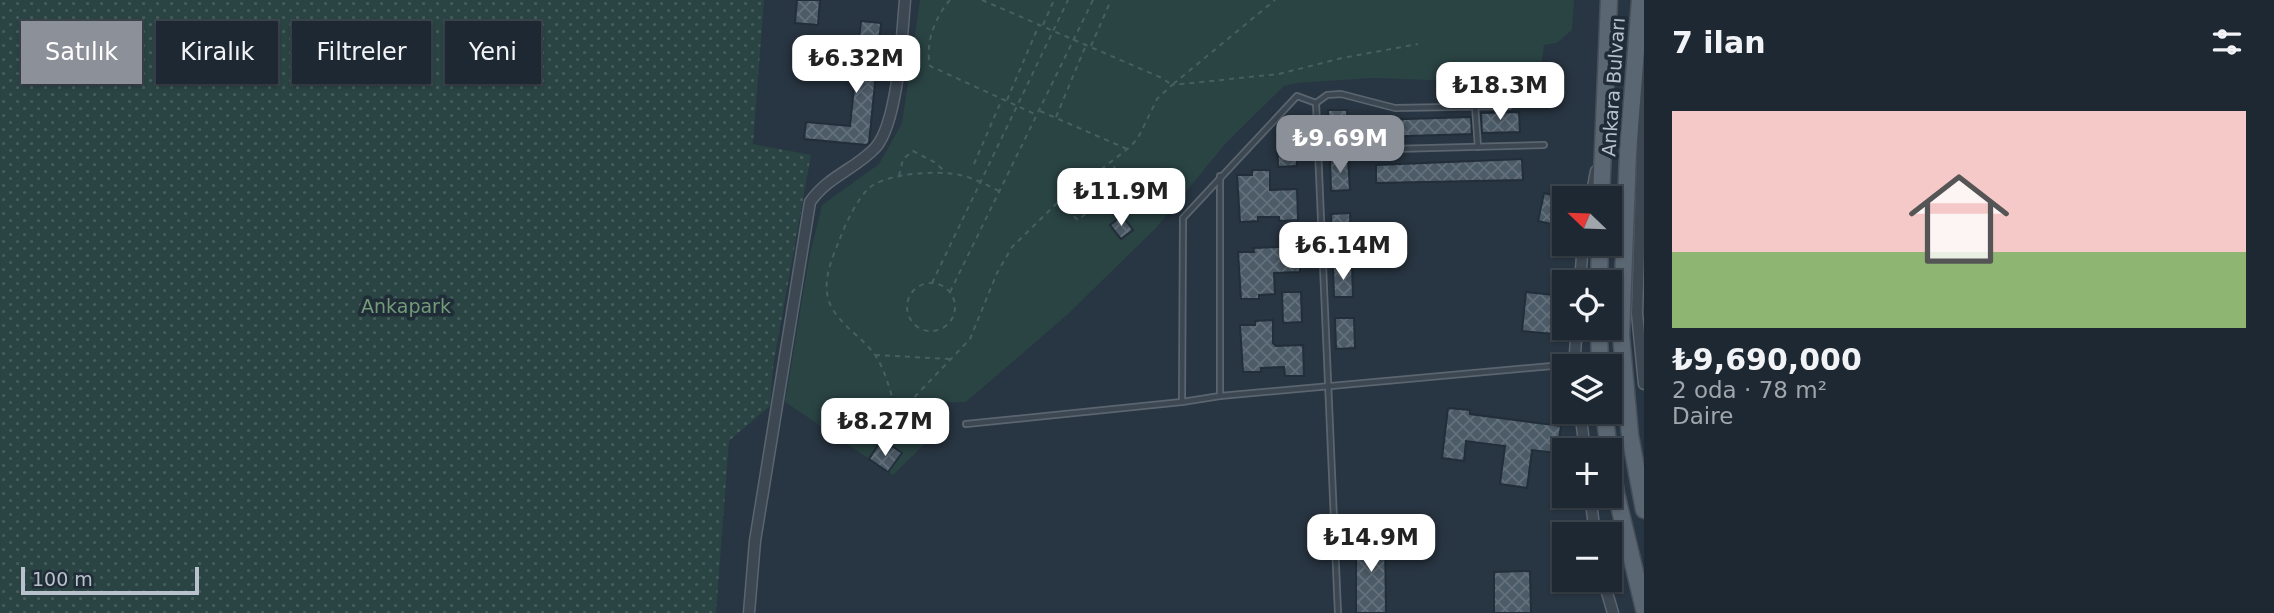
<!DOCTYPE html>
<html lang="tr">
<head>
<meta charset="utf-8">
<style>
  body { margin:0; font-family:"DejaVu Sans",sans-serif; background:#26303a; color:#f1f3f6; height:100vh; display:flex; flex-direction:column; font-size:26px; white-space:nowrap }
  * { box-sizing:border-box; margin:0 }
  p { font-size:23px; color:#a1a6ac }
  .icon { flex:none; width:38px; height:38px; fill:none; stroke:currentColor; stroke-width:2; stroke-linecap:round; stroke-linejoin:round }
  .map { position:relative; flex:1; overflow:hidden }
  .sheet { display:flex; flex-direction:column; background:#1e2832; width:630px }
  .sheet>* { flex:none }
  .banner { position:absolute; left:21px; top:21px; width:665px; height:63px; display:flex; gap:14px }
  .needle { width:46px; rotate:293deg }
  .fabs { position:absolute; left:1552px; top:186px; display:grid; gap:14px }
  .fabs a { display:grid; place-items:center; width:70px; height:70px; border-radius:0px; background:#1e2832; box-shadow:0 2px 5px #0004,0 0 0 2px #3c444d; font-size:35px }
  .scale { position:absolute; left:21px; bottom:18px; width:178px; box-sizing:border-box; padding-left:7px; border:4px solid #b9c2cc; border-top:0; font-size:19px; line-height:24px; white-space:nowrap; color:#b9c2cc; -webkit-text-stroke:5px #202c37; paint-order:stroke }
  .price { position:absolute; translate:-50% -60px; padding:0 16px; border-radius:14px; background:#fff; color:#222; font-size:23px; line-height:46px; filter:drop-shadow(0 2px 4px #0008) }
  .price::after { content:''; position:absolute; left:50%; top:42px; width:21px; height:16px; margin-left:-10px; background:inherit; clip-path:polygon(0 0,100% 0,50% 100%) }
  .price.active { background:#8c9099; color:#fff }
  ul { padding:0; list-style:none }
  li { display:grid; align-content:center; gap:14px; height:371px; padding:0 28px }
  li span { display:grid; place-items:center; height:217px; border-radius:0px; color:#555 }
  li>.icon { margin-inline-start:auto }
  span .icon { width:126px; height:126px; fill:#fffc; stroke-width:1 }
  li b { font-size:30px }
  h2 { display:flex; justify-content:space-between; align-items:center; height:84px; padding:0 28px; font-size:30px }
  .tag { padding:0 24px; border-radius:0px; background:#1e2832; box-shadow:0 2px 5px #0004,0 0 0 2px #3c444d; font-size:24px; line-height:63px }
  .tag.active { background:#8c9099; color:#fff }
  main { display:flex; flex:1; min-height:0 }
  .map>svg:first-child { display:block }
  .park { fill:url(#park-dots) }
  .pitch { fill:#2a4343 }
  .building { fill:url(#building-cross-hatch); stroke:#222e39; stroke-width:2 }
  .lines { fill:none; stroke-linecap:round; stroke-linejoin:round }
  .lane-casing { stroke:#5a656f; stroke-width:8 }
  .street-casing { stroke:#5a656f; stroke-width:13 }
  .primary-casing { stroke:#46505b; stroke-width:19 }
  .path { stroke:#485f60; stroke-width:2; stroke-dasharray:5 5; stroke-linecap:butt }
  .lane { stroke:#3c4752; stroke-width:4.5 }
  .street { stroke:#3c4752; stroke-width:10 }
  .primary { stroke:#5a6672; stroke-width:16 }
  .labels { text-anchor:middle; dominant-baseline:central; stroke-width:7; stroke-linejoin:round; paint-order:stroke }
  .street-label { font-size:19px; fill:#b9c2cc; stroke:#202c37 }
  .park-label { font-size:19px; fill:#719c77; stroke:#202c37 }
</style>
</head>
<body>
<main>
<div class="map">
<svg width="1644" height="613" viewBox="0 0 1644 613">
  <defs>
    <pattern id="park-dots" width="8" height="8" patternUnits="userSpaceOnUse" patternTransform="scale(1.75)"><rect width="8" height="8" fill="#2a4343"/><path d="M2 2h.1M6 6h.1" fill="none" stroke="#475c5d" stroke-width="1.8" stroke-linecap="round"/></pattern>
    <pattern id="building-cross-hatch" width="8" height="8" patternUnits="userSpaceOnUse" patternTransform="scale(1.75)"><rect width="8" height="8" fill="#4c5b68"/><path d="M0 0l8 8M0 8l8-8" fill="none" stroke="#64717c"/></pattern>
  </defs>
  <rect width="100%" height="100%" fill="#283542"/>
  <!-- park -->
  <polygon class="park" points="0,0 764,0 753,144 811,155 773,367 770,406 729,441 716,613 0,613"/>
  <!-- pitch -->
  <polygon class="pitch" points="920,0 1574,0 1572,30 1557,43 1544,45 1541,68 1512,83 1373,78 1298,83 1284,86 1226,143 1156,228 1067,315 966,402 925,403 927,442 893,475 785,402 809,258 822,205 879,164 902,123"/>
  <!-- building -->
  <g class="building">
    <polygon points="797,0 820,0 818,25 795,23"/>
    <polygon points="861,21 881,23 869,143 867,145 804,139 806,122 850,126"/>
    <polygon points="1328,110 1347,110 1348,140 1329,141"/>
    <polygon points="1519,112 1520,132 1482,133 1481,113"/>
    <polygon points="1471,117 1472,134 1375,137 1374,120"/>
    <polygon points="1296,135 1297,166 1278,167 1277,136"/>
    <polygon points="1348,159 1350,190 1331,191 1330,160"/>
    <polygon points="1522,159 1523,180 1376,183 1376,165"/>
    <polygon points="1252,170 1270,170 1270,190 1297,189 1298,220 1279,221 1279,217 1258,217 1258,221 1240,222 1237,175 1252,175"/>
    <polygon points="1544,193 1564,198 1564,227 1538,221"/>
    <polygon points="1350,213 1351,244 1332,244 1331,214"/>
    <polygon points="1122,216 1133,230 1121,239 1110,225"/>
    <polygon points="1299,241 1300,272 1274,273 1275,294 1259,295 1259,299 1241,299 1238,252 1254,252 1253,248 1280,247 1280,242"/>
    <polygon points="1352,266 1353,297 1334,297 1333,267"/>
    <polygon points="1282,292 1301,292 1302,322 1283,323"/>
    <polygon points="1526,292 1564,296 1564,335 1522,331"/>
    <polygon points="1335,318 1354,318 1355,348 1336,349"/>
    <polygon points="1273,320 1273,343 1276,346 1303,345 1304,376 1285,376 1284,367 1261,368 1261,372 1243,372 1240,325 1255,325 1255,321"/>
    <polygon points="1448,408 1470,410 1470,414 1561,426 1557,453 1532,450 1527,488 1500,484 1505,446 1466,441 1464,461 1442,458"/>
    <polygon points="878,445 887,452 892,446 902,453 888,472 869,459"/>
    <polygon points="1356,535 1385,535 1386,613 1356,613"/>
    <polygon points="1530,571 1531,613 1494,613 1494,572"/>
  </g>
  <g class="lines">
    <!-- lane casing -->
    <g class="lane-casing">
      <g id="lane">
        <polyline points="1316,103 1338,613"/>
        <polyline points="1316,103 1327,95 1341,94 1395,108 1509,106"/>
        <polyline points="1475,106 1478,147"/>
        <polyline points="1317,151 1544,145"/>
        <polyline points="1220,396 1220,176"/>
        <polyline points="1182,402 1183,218 1297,96 1316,103"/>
        <polyline points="966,424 1182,402 1220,396 1574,364"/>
      </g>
    </g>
    <!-- street casing -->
    <g class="street-casing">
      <g id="street">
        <polyline points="1642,53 1644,88"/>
        <polyline points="1644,97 1637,313 1644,384"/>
        <polyline points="1591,198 1596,171"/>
        <polyline points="1580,282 1583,243"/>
        <polyline points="1574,366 1577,327"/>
        <polyline points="1580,411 1585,450"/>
        <polyline points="1590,495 1595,534"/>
        <polyline points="1603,579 1613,613"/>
        <path d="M749,613L755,541L810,202C828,176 856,169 876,147C898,121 902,35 905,0"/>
      </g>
    </g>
    <!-- primary casing -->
    <g class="primary-casing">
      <g id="primary">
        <polyline points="1640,0 1628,152 1621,335 1630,435 1644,510"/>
        <polyline points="1601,198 1609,0"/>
        <polyline points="1599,282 1600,243"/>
        <polyline points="1599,327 1600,366"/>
        <polyline points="1604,411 1609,450"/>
        <polyline points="1610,454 1616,493 1644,609"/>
      </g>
    </g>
    <!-- path -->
    <g class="path">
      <path d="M950,0C935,17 925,43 930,66L1037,115"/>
      <polyline points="982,0 1162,78 1172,85 1275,0"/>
      <polyline points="1043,25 1054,0"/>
      <polyline points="1091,46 1111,0"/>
      <polyline points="1007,100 1039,25"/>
      <polyline points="1040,111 1127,149"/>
      <polyline points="1056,117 1086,45"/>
      <polyline points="974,164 1002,99"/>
      <polyline points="899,176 903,159 913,151 936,163 945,172"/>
      <path d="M999,191C987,185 974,178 960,175C939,170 882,173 867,190C855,203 845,225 839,241C832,258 823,280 828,298C834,322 862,336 875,355C885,369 889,389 895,405L899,408L905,407L970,339L997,273L1012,247L1055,205L1130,147L1138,138L1157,99L1172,85L1279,74L1342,58L1418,44"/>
      <polyline points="1059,203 1078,220 1125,181 1111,163"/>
      <circle cx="931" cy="307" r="24"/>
      <polyline points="932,283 1068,0"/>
      <polyline points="950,292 1093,0"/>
      <polyline points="875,355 950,359"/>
    </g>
    <!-- lane -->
    <use href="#lane" class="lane"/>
    <!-- street -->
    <use href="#street" class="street"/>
    <!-- primary -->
    <use href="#primary" class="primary"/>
  </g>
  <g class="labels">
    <!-- street labels -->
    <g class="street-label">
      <text transform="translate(1613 87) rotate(-86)">Ankara Bulvarı</text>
    </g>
    <!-- park labels -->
    <g class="park-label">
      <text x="406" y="306">Ankapark</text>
    </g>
  </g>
</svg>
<div class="fabs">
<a><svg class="needle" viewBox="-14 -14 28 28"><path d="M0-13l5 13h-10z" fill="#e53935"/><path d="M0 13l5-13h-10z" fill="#a1a6ac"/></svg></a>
<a><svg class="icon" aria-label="locate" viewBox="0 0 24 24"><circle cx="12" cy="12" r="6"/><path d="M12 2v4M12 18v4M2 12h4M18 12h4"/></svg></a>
<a><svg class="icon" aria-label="layers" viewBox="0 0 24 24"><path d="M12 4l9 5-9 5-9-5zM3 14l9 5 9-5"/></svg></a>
<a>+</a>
<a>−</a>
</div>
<div class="scale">100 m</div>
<b class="price" style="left:856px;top:95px">₺6.32M</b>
<b class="price" style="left:1500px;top:122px">₺18.3M</b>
<b class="price active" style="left:1340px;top:175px">₺9.69M</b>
<b class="price" style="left:1121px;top:228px">₺11.9M</b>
<b class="price" style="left:1343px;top:282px">₺6.14M</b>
<b class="price" style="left:885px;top:458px">₺8.27M</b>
<b class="price" style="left:1371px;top:574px">₺14.9M</b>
<div class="banner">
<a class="tag active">Satılık</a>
<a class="tag">Kiralık</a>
<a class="tag">Filtreler</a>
<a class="tag">Yeni</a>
</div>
</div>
<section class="sheet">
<h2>7 ilan<svg class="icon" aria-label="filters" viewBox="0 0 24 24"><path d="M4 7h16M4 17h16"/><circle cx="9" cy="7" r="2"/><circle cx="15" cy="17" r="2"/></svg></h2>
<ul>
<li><span style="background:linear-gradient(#f6c9c9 65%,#8fb573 0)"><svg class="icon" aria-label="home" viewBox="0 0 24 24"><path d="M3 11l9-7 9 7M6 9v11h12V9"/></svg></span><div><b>₺9,690,000</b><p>2 oda · 78 m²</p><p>Daire</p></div></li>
</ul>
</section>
</main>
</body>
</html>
